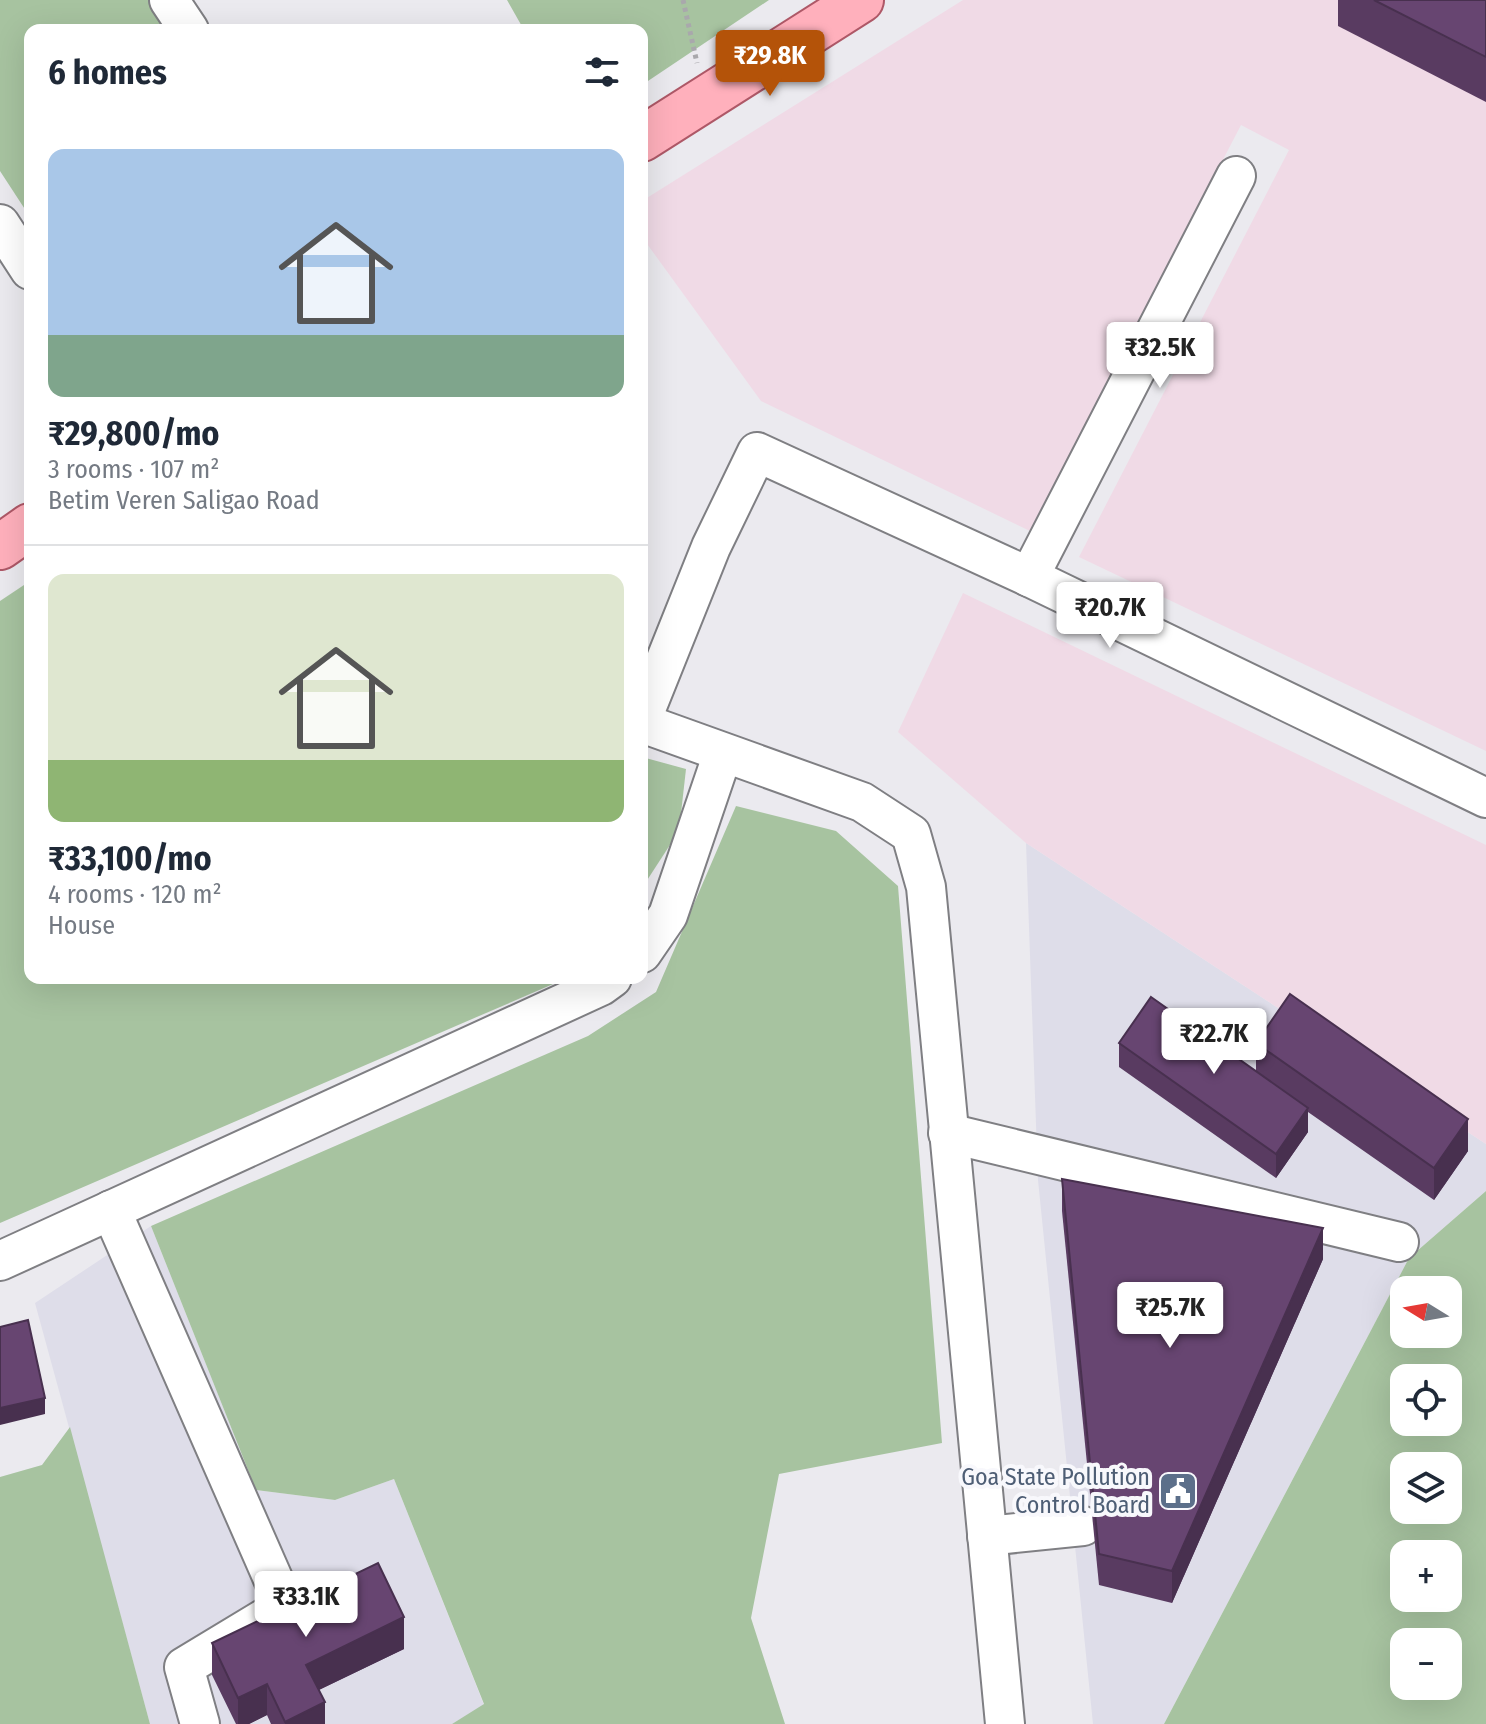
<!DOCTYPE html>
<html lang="en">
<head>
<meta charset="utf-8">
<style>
  body { margin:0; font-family:"Fira Sans Condensed",sans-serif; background:#f6f6f7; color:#1f2937; height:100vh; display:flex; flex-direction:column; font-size:30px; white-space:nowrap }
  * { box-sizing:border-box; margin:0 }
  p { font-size:26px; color:#747a83 }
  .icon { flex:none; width:44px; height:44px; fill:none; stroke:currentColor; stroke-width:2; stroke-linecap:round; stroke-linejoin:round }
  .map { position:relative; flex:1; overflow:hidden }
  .side { position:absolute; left:24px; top:24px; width:624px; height:960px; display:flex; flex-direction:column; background:#fff; border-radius:16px; box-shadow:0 8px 32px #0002 }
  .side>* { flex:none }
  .needle { width:52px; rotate:281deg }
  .fabs { position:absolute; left:1390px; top:1276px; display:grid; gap:16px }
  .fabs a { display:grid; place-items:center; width:72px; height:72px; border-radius:16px; background:#fff; box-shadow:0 8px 32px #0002; font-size:40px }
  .price { position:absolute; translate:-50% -68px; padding:0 18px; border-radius:8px; background:#fff; color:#222; font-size:26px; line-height:52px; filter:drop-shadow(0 2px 4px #0008) }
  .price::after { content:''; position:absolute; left:50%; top:48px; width:24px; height:18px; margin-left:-12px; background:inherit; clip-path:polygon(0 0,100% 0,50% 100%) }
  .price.current { background:#b45309; color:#fff }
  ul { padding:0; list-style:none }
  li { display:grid; align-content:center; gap:16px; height:424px; padding:0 24px }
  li+li { border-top:2px solid #e0e1e3 }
  li span { display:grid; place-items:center; height:248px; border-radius:16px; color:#555 }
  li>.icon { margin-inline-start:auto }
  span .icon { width:144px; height:144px; fill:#fffc; stroke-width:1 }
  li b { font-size:34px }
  h2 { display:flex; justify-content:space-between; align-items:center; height:96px; padding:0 24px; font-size:34px }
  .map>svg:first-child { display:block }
  .built { fill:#dedde9 }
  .industrial { fill:#f0dae6 }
  .green { fill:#a7c3a0; fill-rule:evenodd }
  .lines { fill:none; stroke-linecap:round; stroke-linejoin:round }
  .minor-casing { stroke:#7f7f83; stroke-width:42 }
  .major-casing { stroke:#ae5867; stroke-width:48 }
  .path { stroke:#a9a8ac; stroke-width:5; stroke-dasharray:4 4; stroke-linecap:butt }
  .minor { stroke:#fff; stroke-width:38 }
  .major { stroke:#ffb0bc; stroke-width:44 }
  .wall { fill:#593b61 }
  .shaded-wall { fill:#48304f }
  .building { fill:#674571; stroke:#48304f; stroke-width:2 }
  .labels { text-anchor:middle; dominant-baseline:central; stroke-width:8; stroke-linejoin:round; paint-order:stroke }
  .service-label { font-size:24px; fill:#4e5e75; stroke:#f8f8fc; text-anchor:end }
</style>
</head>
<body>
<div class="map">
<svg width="1486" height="1724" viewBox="0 0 1486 1724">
  <rect width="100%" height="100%" fill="#ebeaef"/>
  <!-- built -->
  <g class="built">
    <polygon points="1026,843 1486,1144 1486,1191 1409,1258 1164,1724 1093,1724 1038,1180"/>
    <polygon points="151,1226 256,1490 335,1500 394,1479 484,1705 452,1724 150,1724 35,1303"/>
  </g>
  <!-- industrial -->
  <g class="industrial">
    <polygon points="963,0 1486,0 1486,751 1079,557 1289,150 1241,125 1030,531 761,401 642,237 642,201"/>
    <polygon points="963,593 1486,845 1486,1144 1026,843 898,732"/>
  </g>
  <!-- green -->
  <g class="green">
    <polygon points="0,0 153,0 172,30 30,30 30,217 0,171"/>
    <polygon points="507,0 769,0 642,85 642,30 524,30"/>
    <polygon points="30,581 30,978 567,978 0,1223 0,601"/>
    <polygon points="642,757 686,769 679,831 642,888"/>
    <polygon points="736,806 836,831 898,886 942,1443 779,1474 751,1618 785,1724 452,1724 484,1704 394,1479 335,1500 256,1490 151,1226 588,1036 656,992"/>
    <path d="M1486,1191V1724H1164L1409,1258ZM1404,1290H1448V1334H1404ZM1404,1378H1448V1422H1404ZM1404,1466H1448V1510H1404ZM1404,1554H1448V1598H1404ZM1404,1642H1448V1686H1404Z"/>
    <polygon points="70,1427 150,1724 0,1724 0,1477 42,1465"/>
  </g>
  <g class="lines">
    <!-- minor casing -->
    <g class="minor-casing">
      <g id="minor">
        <polyline points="169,0 189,30"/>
        <polyline points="0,224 30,270"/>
        <polyline points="1029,577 1236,176"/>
        <polyline points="642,719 711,547 757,452 1029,577 1486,798"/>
        <polyline points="642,723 862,802 911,834 926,887 1005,1724"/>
        <polyline points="642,953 668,915 723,753"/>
        <polyline points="948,1133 1399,1242"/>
        <polyline points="111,1210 285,1606 184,1667 200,1724"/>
        <polyline points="0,1261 601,986 612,978"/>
        <polyline points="987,1536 1083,1526"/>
      </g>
    </g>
    <!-- major casing -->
    <g class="major-casing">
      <g id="major">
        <polyline points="642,139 861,0"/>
        <polyline points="0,547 30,526"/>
      </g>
    </g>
    <!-- path -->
    <polyline class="path" points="683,0 697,63"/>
    <!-- minor -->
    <use href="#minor" class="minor"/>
    <!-- major -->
    <use href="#major" class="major"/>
  </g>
  <!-- wall -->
  <g class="wall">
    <polygon points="1338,0 1486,0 1486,102 1338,26"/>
    <polygon points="1119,1043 1256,1071 1256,1043 1468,1151 1434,1200 1308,1112 1308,1132 1276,1178 1119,1067"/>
    <polygon points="1062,1179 1323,1259 1172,1603 1099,1585 1062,1211"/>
    <polygon points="212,1643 404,1649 319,1690 325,1724 271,1724 267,1715 249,1724 236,1724 212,1675"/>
  </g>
  <!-- shaded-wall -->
  <g class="shaded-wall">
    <polygon points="1308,1108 1308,1132 1276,1178 1276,1154"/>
    <polygon points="1468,1119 1468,1151 1434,1200 1434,1168"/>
    <polygon points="1323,1228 1323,1259 1172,1603 1172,1571"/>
    <polygon points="45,1398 45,1414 0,1425 0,1408"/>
    <polygon points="404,1617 404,1649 306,1696 306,1665"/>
    <polygon points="267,1684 267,1715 249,1724 238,1724 238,1698"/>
    <polygon points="325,1702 325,1724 285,1724 285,1722"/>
  </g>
  <!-- building -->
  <g class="building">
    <polygon points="1374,0 1486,0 1486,57"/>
    <polygon points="1290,994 1468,1119 1434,1168 1256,1043"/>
    <polygon points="1151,997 1308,1108 1276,1154 1119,1043"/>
    <polygon points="1062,1179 1323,1228 1172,1571 1099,1554"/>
    <polygon points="28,1320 45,1398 0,1408 0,1327"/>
    <polygon points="378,1563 404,1617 306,1665 325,1702 285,1722 267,1684 238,1698 212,1643"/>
  </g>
  <!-- icons -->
  <defs>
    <g id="civic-square" transform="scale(2)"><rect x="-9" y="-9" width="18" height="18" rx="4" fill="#5c6f8a" stroke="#f8f8fc"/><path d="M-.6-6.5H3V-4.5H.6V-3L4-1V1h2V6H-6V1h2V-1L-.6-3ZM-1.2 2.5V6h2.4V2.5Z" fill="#fff"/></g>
  </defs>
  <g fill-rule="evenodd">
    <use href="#civic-square" x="1178" y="1491"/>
  </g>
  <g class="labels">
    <!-- service labels -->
    <g class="service-label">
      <text x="1150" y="1477">Goa State Pollution<tspan x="1150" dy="28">Control Board</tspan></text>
    </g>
  </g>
</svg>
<div class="fabs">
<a><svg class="needle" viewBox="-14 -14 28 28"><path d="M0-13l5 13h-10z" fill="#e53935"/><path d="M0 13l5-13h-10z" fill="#747a83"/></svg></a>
<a><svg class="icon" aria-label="locate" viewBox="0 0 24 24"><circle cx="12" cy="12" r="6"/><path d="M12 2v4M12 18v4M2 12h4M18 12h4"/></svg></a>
<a><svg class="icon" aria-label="layers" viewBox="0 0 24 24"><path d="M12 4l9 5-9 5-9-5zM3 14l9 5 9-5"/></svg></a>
<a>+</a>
<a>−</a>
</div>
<b class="price current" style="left:770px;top:98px">₹29.8K</b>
<b class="price" style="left:1160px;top:390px">₹32.5K</b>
<b class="price" style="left:1110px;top:650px">₹20.7K</b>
<b class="price" style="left:1214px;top:1076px">₹22.7K</b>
<b class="price" style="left:1170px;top:1350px">₹25.7K</b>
<b class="price" style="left:306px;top:1639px">₹33.1K</b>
<section class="side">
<h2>6 homes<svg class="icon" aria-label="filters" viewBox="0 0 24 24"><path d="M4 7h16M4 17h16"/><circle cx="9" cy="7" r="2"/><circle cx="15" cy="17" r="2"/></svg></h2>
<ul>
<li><span style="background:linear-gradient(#a9c7e8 75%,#7fa58c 0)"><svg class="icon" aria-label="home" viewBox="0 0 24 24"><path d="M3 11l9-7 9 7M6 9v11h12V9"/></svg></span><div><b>₹29,800/mo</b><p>3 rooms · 107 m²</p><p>Betim Veren Saligao Road</p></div></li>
<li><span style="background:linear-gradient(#dfe7d0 75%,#8fb573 0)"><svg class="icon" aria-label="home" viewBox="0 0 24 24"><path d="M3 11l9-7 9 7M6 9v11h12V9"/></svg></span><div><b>₹33,100/mo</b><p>4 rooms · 120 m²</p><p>House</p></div></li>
</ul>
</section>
</div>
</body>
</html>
